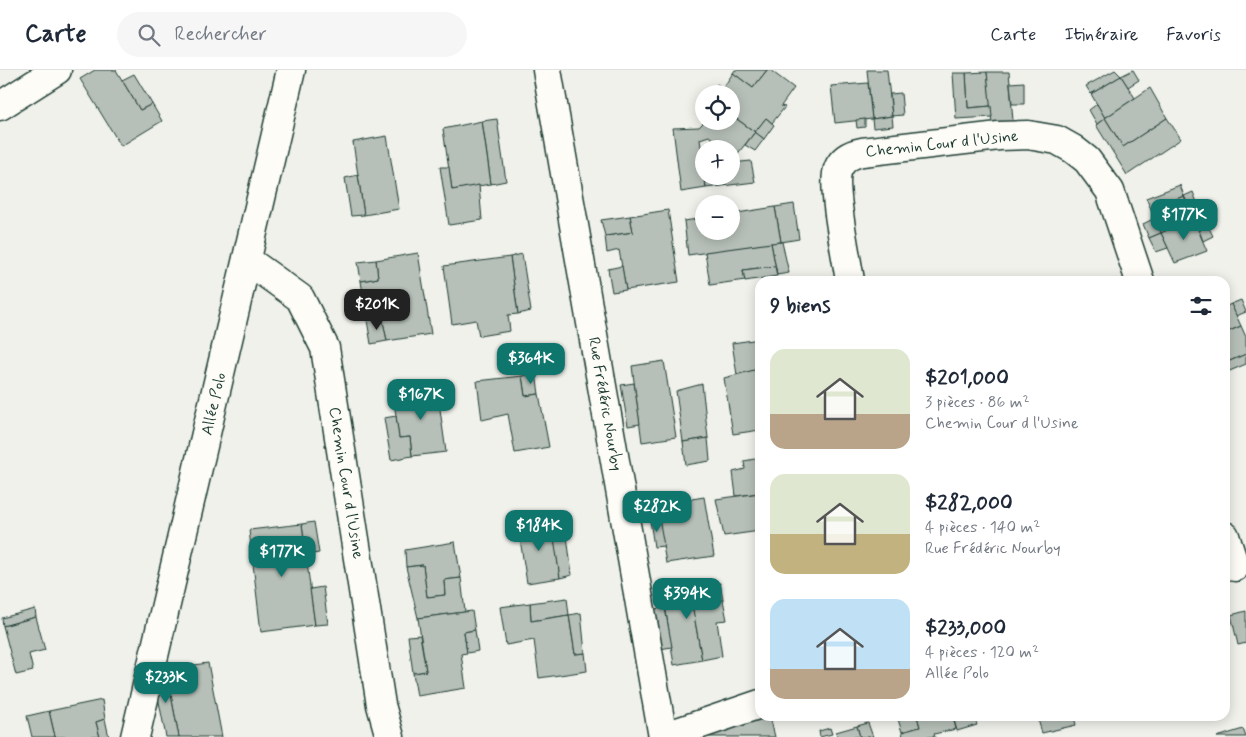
<!DOCTYPE html>
<html lang="fr">
<head>
<meta charset="utf-8">
<style>
  body { margin:0; font-family:Mynerve,sans-serif; background:#f6f6f7; color:#1f2937; height:100vh; display:flex; flex-direction:column; font-size:19px; white-space:nowrap }
  * { box-sizing:border-box; margin:0 }
  p { font-size:16px; color:#747a83 }
  .icon { flex:none; width:28px; height:28px; fill:none; stroke:currentColor; stroke-width:2; stroke-linecap:round; stroke-linejoin:round }
  .map { position:relative; flex:1; overflow:hidden }
  .details { position:absolute; left:755px; top:206px; width:475px; height:445px; display:flex; flex-direction:column; background:#fff; border-radius:15px; box-shadow:0 2px 12px #0003 }
  .details>* { flex:none }
  .fabs { position:absolute; left:695px; top:15px; display:grid; gap:10px }
  .fabs a { display:grid; place-items:center; width:45px; height:45px; border-radius:50%; background:#fff; box-shadow:0 2px 12px #0003; font-size:25px }
  .price { position:absolute; translate:-50% -42px; padding:0 11px; border-radius:10px; background:#0f766e; color:#fff; font-size:16px; line-height:32px; filter:drop-shadow(0 1px 2px #0008) }
  .price::after { content:''; position:absolute; left:50%; top:30px; width:15px; height:11px; margin-left:-8px; background:inherit; clip-path:polygon(0 0,100% 0,50% 100%) }
  .price.on { background:#222; color:#fff }
  ul { padding:0; list-style:none }
  li { display:flex; align-items:center; gap:15px; height:125px; padding:0 15px }
  li span { display:grid; place-items:center; flex:none; width:140px; height:100px; border-radius:15px; color:#555 }
  li>.icon { margin-inline-start:auto }
  span .icon { width:60px; height:60px; fill:#fffc; stroke-width:1 }
  li b { font-size:21px }
  h2 { display:flex; justify-content:space-between; align-items:center; height:60px; padding:0 15px; font-size:21px }
  header { display:flex; align-items:center; gap:30px; box-sizing:border-box; height:70px; padding:0 25px; background:#fff; border-bottom:1px solid #e0e1e3 }
  header strong { font-size:24px }
  nav { display:flex; gap:28px; margin-inline-start:auto; font-size:18px }
  .search { width:350px; height:45px; background:#f6f6f7; display:flex; align-items:center; gap:12px; box-sizing:border-box; padding:0 18px; border-radius:28px; color:#747a83; font-size:19px }
  .map>svg:first-child { display:block }
  .building { fill:#b6bfb8; stroke:#1f3d34 }
  .lines { fill:none; stroke-linecap:round; stroke-linejoin:round }
  .minor-casing { stroke:#1f3d34; stroke-width:31 }
  .minor { stroke:#fdfcf7; stroke-width:28 }
  .labels { text-anchor:middle; dominant-baseline:central; stroke-width:4; stroke-linejoin:round; paint-order:stroke }
  .street-label { font-size:16px; fill:#1f3d34; stroke:#fdfcf7 }
</style>
</head>
<body>
<header>
<strong>Carte</strong>
<div class="search"><svg class="icon" aria-label="search" viewBox="0 0 24 24"><circle cx="10" cy="10" r="6"/><path d="M15 15l6 6"/></svg>Rechercher</div>
<nav><a>Carte</a><a>Itinéraire</a><a>Favoris</a></nav>
</header>
<div class="map">
<svg width="1246" height="667" viewBox="0 0 1246 667">
  <rect width="100%" height="100%" fill="#f0f1eb"/>
  <filter id="ink" filterUnits="userSpaceOnUse"><feTurbulence type="fractalNoise" baseFrequency=".02" numOctaves="2"/><feDisplacementMap in="SourceGraphic" scale="10" xChannelSelector="R" yChannelSelector="G"/><feConvolveMatrix kernelMatrix="1 2 1 2 8 2 1 2 1" color-interpolation-filters="sRGB"/></filter>
  <g filter="url(#ink)">
    <!-- building -->
    <g class="building">
      <polygon points="95,0 116,0 140,40 152,34 162,51 121,76 80,9"/>
      <polygon points="735,0 767,0 753,18 733,3"/>
      <polygon points="767,0 770,0 794,18 781,36 785,37 772,53 766,48 755,62 731,45 731,24 710,24 717,14 723,18 733,3 753,18"/>
      <polygon points="867,0 887,0 892,46 872,49"/>
      <polygon points="1115,0 1121,6 1091,24 1086,16"/>
      <polygon points="1133,0 1139,10 1128,17 1121,6"/>
      <polygon points="987,2 991,36 968,38 966,3"/>
      <polygon points="987,2 1009,2 1014,63 993,64"/>
      <polygon points="953,3 966,3 968,38 991,36 992,47 956,49"/>
      <polygon points="134,4 152,34 140,40 122,10"/>
      <polygon points="1121,6 1135,28 1105,48 1091,24"/>
      <polygon points="1024,12 1024,34 1012,34 1010,13"/>
      <polygon points="868,13 872,49 835,53 831,16"/>
      <polygon points="1150,18 1167,48 1123,77 1105,48"/>
      <polygon points="901,23 903,45 892,46 890,24"/>
      <polygon points="1097,34 1105,48 1097,54 1089,40"/>
      <polygon points="731,45 755,62 735,87 731,84 731,79 724,79 709,66 700,69 706,118 681,122 673,58 699,57 705,51 731,51"/>
      <polygon points="892,46 893,56 873,58 872,49"/>
      <polygon points="766,48 774,55 764,69 755,62"/>
      <polygon points="1105,48 1123,77 1167,48 1181,69 1127,105 1096,55"/>
      <polygon points="497,49 506,111 491,114 482,51"/>
      <polygon points="865,49 865,57 857,58 856,50"/>
      <polygon points="482,51 491,114 452,120 443,59"/>
      <polygon points="755,62 764,69 755,81 745,75"/>
      <polygon points="387,66 399,139 364,145 353,72"/>
      <polygon points="751,91 755,112 706,118 705,106 731,106 731,93"/>
      <polygon points="440,97 449,97 452,120 479,115 482,150 449,155"/>
      <polygon points="358,105 364,145 351,146 345,108"/>
      <polygon points="1180,115 1184,126 1151,139 1146,128"/>
      <polygon points="1193,122 1198,135 1190,139 1184,126"/>
      <polygon points="1184,126 1193,148 1161,163 1151,139"/>
      <polygon points="794,134 799,169 781,172 775,137"/>
      <polygon points="775,137 781,172 688,185 684,151 704,148 704,161 731,161 731,144"/>
      <polygon points="668,140 679,212 626,220 619,180 607,183 605,166 633,162 630,146"/>
      <polygon points="630,146 633,162 605,166 601,150"/>
      <polygon points="1155,148 1161,163 1149,168 1143,154"/>
      <polygon points="1193,148 1207,181 1175,193 1161,163"/>
      <polygon points="1208,156 1213,166 1203,171 1199,160"/>
      <polygon points="1161,163 1168,178 1156,182 1149,168"/>
      <polygon points="782,172 789,203 777,205 771,173"/>
      <polygon points="771,173 777,205 775,196 743,200 745,210 710,215 705,182"/>
      <polygon points="418,183 431,264 387,271 382,247 367,250 361,211 378,208 376,190"/>
      <polygon points="522,184 531,241 518,244 510,187"/>
      <polygon points="510,187 518,244 508,245 510,261 479,266 476,250 452,254 444,196"/>
      <polygon points="376,190 378,208 361,211 358,192"/>
      <polygon points="622,196 626,220 612,222 608,199"/>
      <polygon points="775,196 777,206 745,211 743,200"/>
      <polygon points="1241,230 1246,242 1236,246 1231,234"/>
      <polygon points="1231,234 1241,256 1225,263 1225,237"/>
      <polygon points="382,247 387,271 371,274 367,250"/>
      <polygon points="1241,256 1246,267 1246,284 1225,293 1225,263"/>
      <polygon points="760,269 760,299 737,305 732,273"/>
      <polygon points="1246,284 1246,294 1225,303 1225,293"/>
      <polygon points="664,291 676,367 642,372 632,296"/>
      <polygon points="758,299 760,299 760,360 733,364 724,308"/>
      <polygon points="536,303 539,324 525,326 522,306"/>
      <polygon points="522,306 525,326 539,324 549,377 515,383 508,344 482,350 477,311"/>
      <polygon points="634,313 640,354 628,356 621,315"/>
      <polygon points="702,314 708,368 683,372 676,321"/>
      <polygon points="437,318 446,382 412,386 410,367 399,368 393,324"/>
      <polygon points="396,346 399,368 410,367 412,386 391,390 384,348"/>
      <polygon points="708,368 710,391 686,395 683,372"/>
      <polygon points="760,388 760,423 736,426 733,402 745,399 744,391"/>
      <polygon points="760,423 760,461 724,466 716,429"/>
      <polygon points="704,427 714,486 666,493 656,435"/>
      <polygon points="659,448 664,476 654,477 650,450"/>
      <polygon points="552,451 560,508 527,513 518,457"/>
      <polygon points="314,452 319,483 306,485 302,454"/>
      <polygon points="302,454 315,555 261,562 249,460"/>
      <polygon points="567,466 572,505 560,508 554,468"/>
      <polygon points="455,472 461,508 444,510 445,525 427,527 423,495 406,497 405,480"/>
      <polygon points="423,495 427,527 445,525 444,510 461,508 465,542 418,548 406,497"/>
      <polygon points="720,513 723,530 692,534 702,590 674,595 663,522"/>
      <polygon points="323,517 328,554 315,555 310,519"/>
      <polygon points="567,528 569,545 531,551 530,533"/>
      <polygon points="723,530 727,550 717,551 722,586 702,590 692,534"/>
      <polygon points="530,533 531,551 569,545 575,584 585,583 587,601 539,608 534,570 506,575 500,537"/>
      <polygon points="665,538 672,577 659,579 652,539"/>
      <polygon points="35,539 36,547 3,556 2,548"/>
      <polygon points="472,541 475,560 464,562 467,583 461,584 466,618 417,626 413,603 426,601 418,548"/>
      <polygon points="1246,541 1246,573 1238,575 1231,545"/>
      <polygon points="581,543 585,583 575,584 569,545"/>
      <polygon points="36,547 45,580 29,584 33,601 16,605 3,556"/>
      <polygon points="475,560 478,581 467,583 464,562"/>
      <polygon points="420,565 426,601 413,603 408,566"/>
      <polygon points="208,593 222,667 179,667 166,599"/>
      <polygon points="166,599 179,667 166,667 153,602"/>
      <polygon points="102,630 105,649 96,652 100,667 55,667 49,641"/>
      <polygon points="49,641 55,667 32,667 27,646"/>
      <polygon points="763,646 770,646 775,667 698,667"/>
      <polygon points="897,646 917,646 920,657 902,662"/>
      <polygon points="917,646 953,646 956,659 934,664 935,667 903,667 902,662 920,657"/>
      <polygon points="953,646 974,646 977,655 957,661"/>
      <polygon points="1037,646 1074,646 1076,655 1042,663"/>
      <polygon points="105,649 109,667 100,667 96,652"/>
      <polygon points="868,653 873,667 860,667 857,656"/>
      <polygon points="857,656 860,667 838,667 836,662"/>
      <polygon points="830,658 832,664 820,667 819,661"/>
      <polygon points="1243,659 1246,667 1217,667"/>
    </g>
    <g class="lines">
      <!-- minor casing -->
      <g class="minor-casing">
        <g id="minor">
          <polyline points="547,0 663,667"/>
          <polyline points="0,36 57,0"/>
          <polyline points="247,190 300,228 325,278 381,635 390,667"/>
          <path d="M850,211C847,189 831,116 838,99C842,89 851,84 862,82L999,66L1028,65L1057,70L1073,79L1087,90L1110,121L1140,211"/>
          <polyline points="1225,466 1235,497"/>
          <polyline points="135,667 291,0"/>
          <polyline points="663,667 760,634"/>
        </g>
      </g>
      <!-- minor -->
      <use href="#minor" class="minor"/>
    </g>
  </g>
  <g class="labels">
    <!-- street labels -->
    <g class="street-label">
      <text transform="translate(942 74) rotate(-6)">Chemin Cour d l'Usine</text>
      <text transform="translate(214 334) rotate(-77)">Allée Polo</text>
      <text transform="translate(605 334) rotate(80)">Rue Frédéric Nourby</text>
      <text transform="translate(346 413) rotate(81)">Chemin Cour d l'Usine</text>
    </g>
  </g>
</svg>
<div class="fabs">
<a><svg class="icon" aria-label="locate" viewBox="0 0 24 24"><circle cx="12" cy="12" r="6"/><path d="M12 2v4M12 18v4M2 12h4M18 12h4"/></svg></a>
<a>+</a>
<a>−</a>
</div>
<b class="price" style="left:1184px;top:171px">$177K</b>
<b class="price on" style="left:377px;top:261px">$201K</b>
<b class="price" style="left:531px;top:315px">$364K</b>
<b class="price" style="left:421px;top:351px">$167K</b>
<b class="price" style="left:657px;top:463px">$282K</b>
<b class="price" style="left:539px;top:482px">$184K</b>
<b class="price" style="left:282px;top:508px">$177K</b>
<b class="price" style="left:687px;top:550px">$394K</b>
<b class="price" style="left:166px;top:634px">$233K</b>
<section class="details">
<h2>9 biens<svg class="icon" aria-label="filters" viewBox="0 0 24 24"><path d="M4 7h16M4 17h16"/><circle cx="9" cy="7" r="2"/><circle cx="15" cy="17" r="2"/></svg></h2>
<ul>
<li><span style="background:linear-gradient(#dfe7d0 65%,#b9a48a 0)"><svg class="icon" aria-label="home" viewBox="0 0 24 24"><path d="M3 11l9-7 9 7M6 9v11h12V9"/></svg></span><div><b>$201,000</b><p>3 pièces · 86 m²</p><p>Chemin Cour d l'Usine</p></div></li>
<li><span style="background:linear-gradient(#dfe7d0 60%,#c2b280 0)"><svg class="icon" aria-label="home" viewBox="0 0 24 24"><path d="M3 11l9-7 9 7M6 9v11h12V9"/></svg></span><div><b>$282,000</b><p>4 pièces · 140 m²</p><p>Rue Frédéric Nourby</p></div></li>
<li><span style="background:linear-gradient(#bfe0f5 70%,#b9a48a 0)"><svg class="icon" aria-label="home" viewBox="0 0 24 24"><path d="M3 11l9-7 9 7M6 9v11h12V9"/></svg></span><div><b>$233,000</b><p>4 pièces · 120 m²</p><p>Allée Polo</p></div></li>
</ul>
</section>
</div>
</body>
</html>
